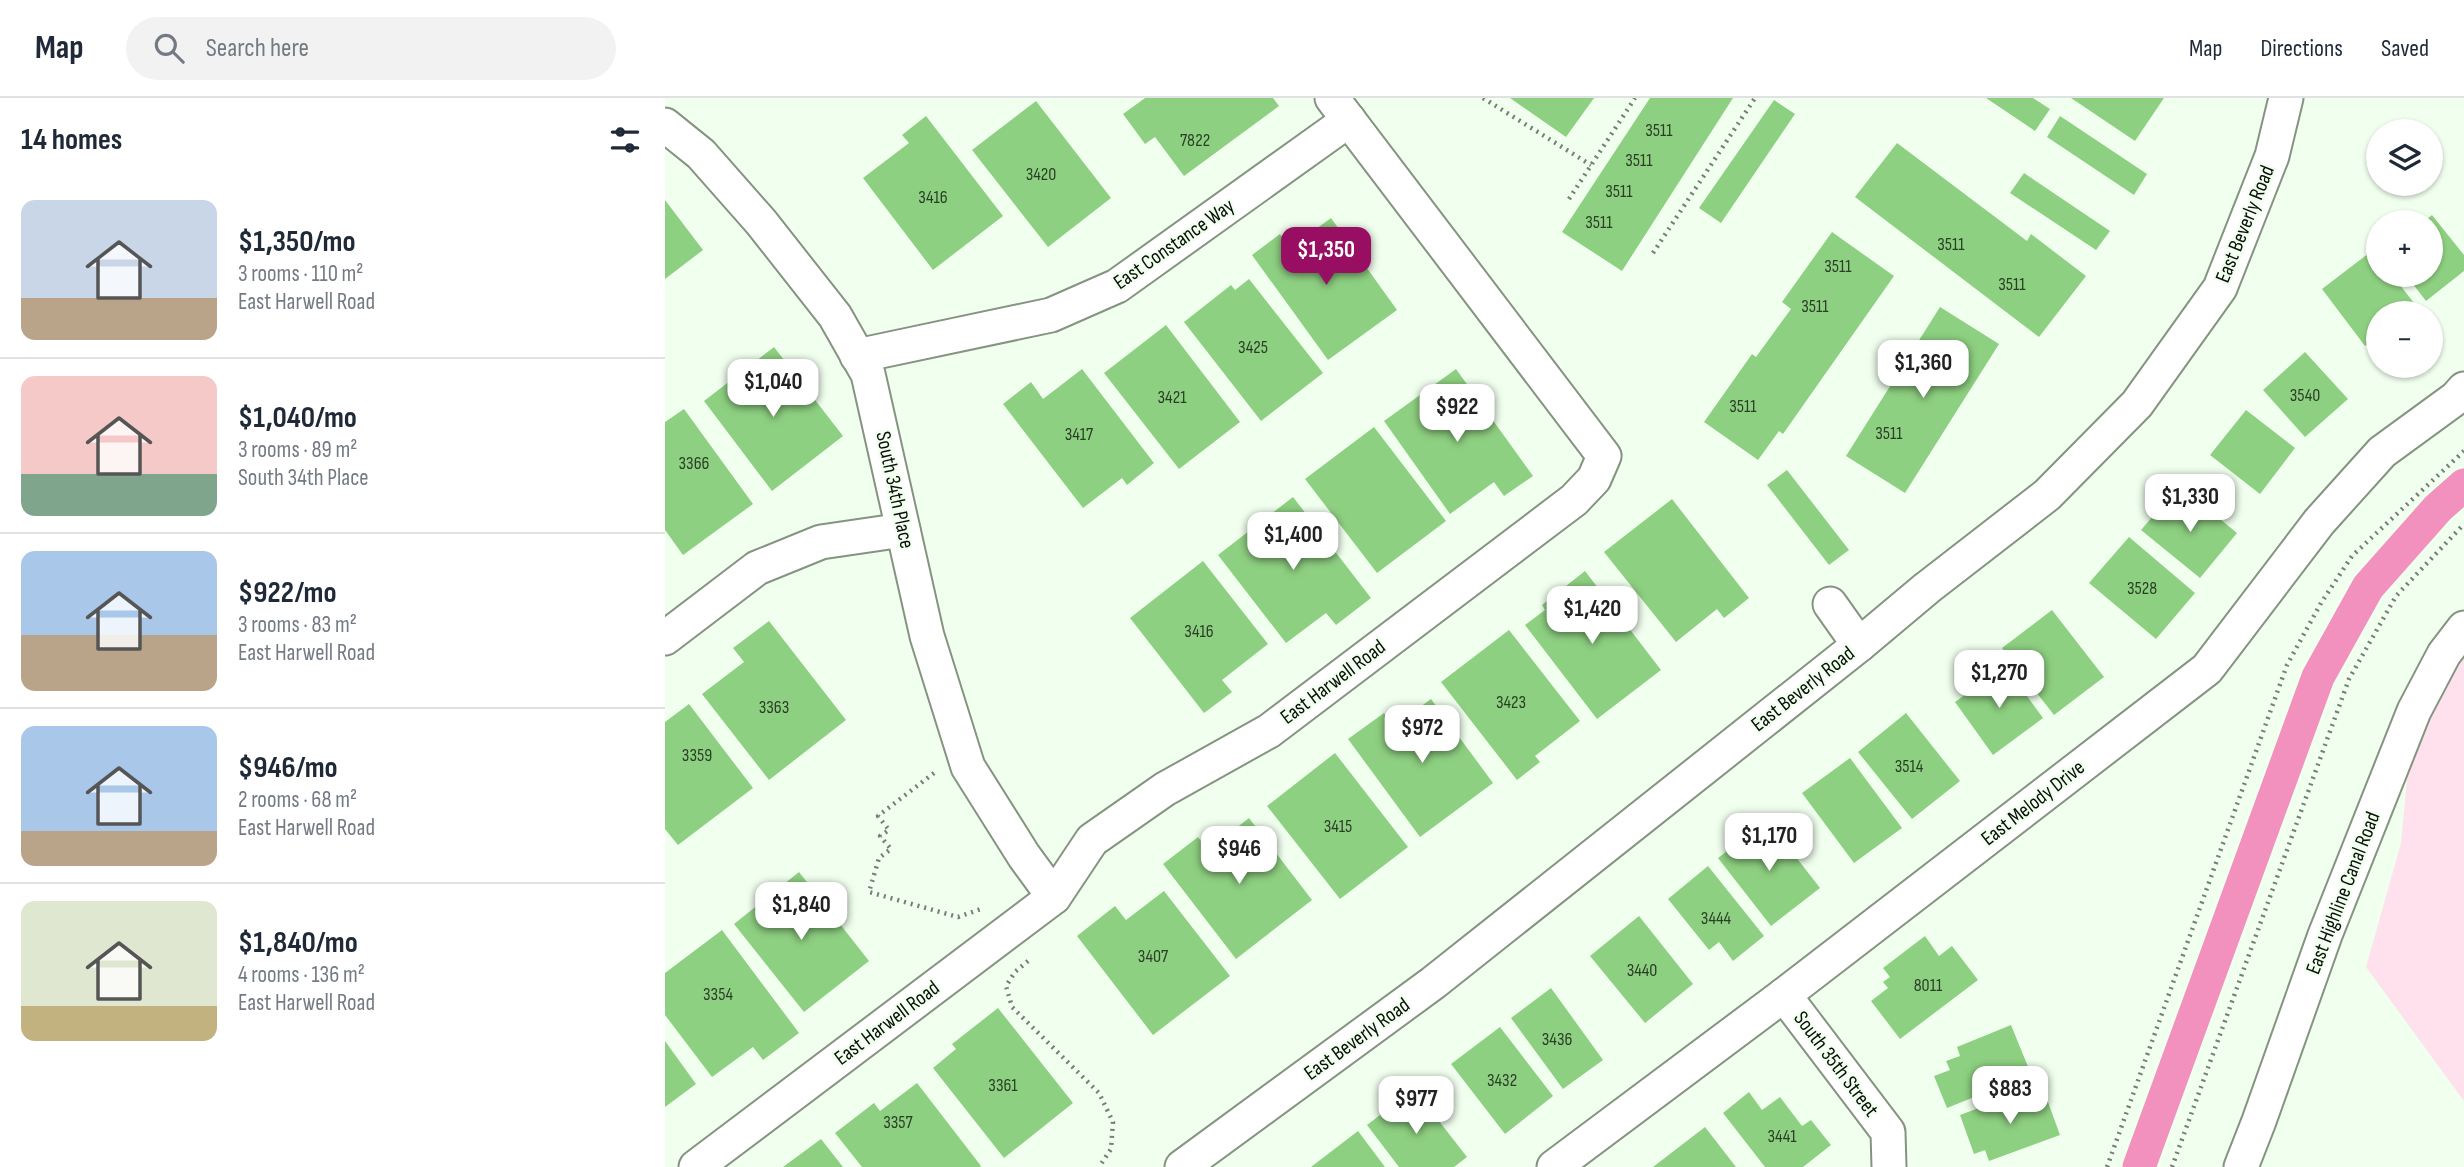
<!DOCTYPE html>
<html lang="en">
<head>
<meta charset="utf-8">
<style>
  body { margin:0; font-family:"Sofia Sans Condensed",sans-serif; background:#f2f2f3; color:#1f2937; height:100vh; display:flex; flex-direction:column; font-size:26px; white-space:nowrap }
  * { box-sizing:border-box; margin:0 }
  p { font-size:23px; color:#747a83 }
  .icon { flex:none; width:38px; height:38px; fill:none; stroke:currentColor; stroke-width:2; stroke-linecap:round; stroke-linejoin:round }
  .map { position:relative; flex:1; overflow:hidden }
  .side { display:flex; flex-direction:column; background:#fff; width:665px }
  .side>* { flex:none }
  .tools { position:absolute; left:1701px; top:21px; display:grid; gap:14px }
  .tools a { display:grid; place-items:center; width:77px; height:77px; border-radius:50%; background:#fff; box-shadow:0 2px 5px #0004; font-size:35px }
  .price { position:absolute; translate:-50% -60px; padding:0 16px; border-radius:14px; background:#fff; color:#222; font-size:23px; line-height:46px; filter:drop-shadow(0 2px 4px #0008) }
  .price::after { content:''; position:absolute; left:50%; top:42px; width:21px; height:16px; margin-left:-10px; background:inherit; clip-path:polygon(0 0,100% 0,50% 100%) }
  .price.selected { background:#980e62; color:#fff }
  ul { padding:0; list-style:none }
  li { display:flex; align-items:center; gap:21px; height:175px; padding:0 21px }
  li+li { border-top:2px solid #e0e1e3 }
  li span { display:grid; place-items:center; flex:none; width:196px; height:140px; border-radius:14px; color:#555 }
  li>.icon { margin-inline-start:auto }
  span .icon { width:84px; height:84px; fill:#fffc; stroke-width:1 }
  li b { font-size:30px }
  h2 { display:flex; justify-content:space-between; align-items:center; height:84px; padding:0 21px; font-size:30px }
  header { display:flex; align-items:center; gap:42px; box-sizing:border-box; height:98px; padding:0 35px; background:#fff; border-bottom:2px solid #e0e1e3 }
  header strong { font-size:33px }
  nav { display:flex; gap:38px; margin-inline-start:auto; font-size:24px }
  .search { width:490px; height:63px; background:#f2f2f3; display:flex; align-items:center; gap:18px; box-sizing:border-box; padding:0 24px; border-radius:38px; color:#747a83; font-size:26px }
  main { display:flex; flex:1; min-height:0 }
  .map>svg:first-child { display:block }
  .green { fill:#ffe1ed }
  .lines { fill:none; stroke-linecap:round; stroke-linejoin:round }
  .canal { stroke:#f291be; stroke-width:33 }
  .building { fill:#8ed081 }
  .minor-casing { stroke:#859481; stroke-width:37 }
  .path { stroke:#767f75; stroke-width:4.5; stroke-dasharray:2 5; stroke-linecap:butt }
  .minor { stroke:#fff; stroke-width:33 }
  .labels { text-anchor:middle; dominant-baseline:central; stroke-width:5; stroke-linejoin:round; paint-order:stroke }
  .number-label { font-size:18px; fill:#2b3f27 }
  .street-label { font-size:21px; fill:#0a0f09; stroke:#f1ffef }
</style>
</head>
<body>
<header>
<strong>Map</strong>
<div class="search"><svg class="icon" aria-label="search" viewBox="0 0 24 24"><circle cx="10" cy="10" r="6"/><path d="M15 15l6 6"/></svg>Search here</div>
<nav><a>Map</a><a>Directions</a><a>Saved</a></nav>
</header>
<main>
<section class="side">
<h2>14 homes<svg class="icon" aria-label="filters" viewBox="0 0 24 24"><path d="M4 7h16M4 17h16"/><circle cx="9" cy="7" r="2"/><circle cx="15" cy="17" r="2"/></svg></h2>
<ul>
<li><span style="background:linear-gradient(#c9d6e8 70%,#b9a48a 0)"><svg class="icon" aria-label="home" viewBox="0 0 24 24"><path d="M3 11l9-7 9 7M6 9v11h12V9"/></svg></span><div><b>$1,350/mo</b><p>3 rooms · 110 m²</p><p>East Harwell Road</p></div></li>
<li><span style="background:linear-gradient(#f6c9c9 70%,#7fa58c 0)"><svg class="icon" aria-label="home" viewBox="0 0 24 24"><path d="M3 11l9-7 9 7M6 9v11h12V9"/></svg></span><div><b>$1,040/mo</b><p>3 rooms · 89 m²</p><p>South 34th Place</p></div></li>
<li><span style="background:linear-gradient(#a9c7e8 60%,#b9a48a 0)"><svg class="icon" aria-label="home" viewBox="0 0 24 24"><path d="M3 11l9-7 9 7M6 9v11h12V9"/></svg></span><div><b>$922/mo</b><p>3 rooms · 83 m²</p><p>East Harwell Road</p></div></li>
<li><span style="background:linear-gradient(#a9c7e8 75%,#b9a48a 0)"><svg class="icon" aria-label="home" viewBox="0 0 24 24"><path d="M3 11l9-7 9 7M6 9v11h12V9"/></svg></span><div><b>$946/mo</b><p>2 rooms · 68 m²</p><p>East Harwell Road</p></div></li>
<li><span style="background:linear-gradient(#dfe7d0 75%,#c2b280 0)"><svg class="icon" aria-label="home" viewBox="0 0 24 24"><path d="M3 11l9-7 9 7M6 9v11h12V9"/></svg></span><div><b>$1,840/mo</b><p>4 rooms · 136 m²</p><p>East Harwell Road</p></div></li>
</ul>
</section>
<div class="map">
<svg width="1799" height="1069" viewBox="0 0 1799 1069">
  <rect width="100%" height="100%" fill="#f1ffef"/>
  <!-- green -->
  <polygon class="green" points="1799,554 1799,1003 1701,869 1736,745 1744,660 1772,593"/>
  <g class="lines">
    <!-- canal -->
    <polyline class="canal" points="1474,1069 1653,579 1703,489 1773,410 1799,387"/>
  </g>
  <!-- building -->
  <g class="building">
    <polygon points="480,0 608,0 614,8 519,78 490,39 480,46 458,16"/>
    <polygon points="845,0 929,0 901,39"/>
    <polygon points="985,0 1068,0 957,173 897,134"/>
    <polygon points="1321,0 1368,0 1385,11 1370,33"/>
    <polygon points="1406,0 1499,0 1470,43"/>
    <polygon points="1109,2 1130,16 1056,125 1034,110"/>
    <polygon points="371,3 446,100 383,149 307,52"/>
    <polygon points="261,18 338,118 268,172 198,80 244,45 237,37"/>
    <polygon points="1395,18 1482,76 1469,97 1382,39"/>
    <polygon points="1232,45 1362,143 1366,136 1421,178 1374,239 1190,99"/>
    <polygon points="1359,75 1445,133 1431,152 1345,95"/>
    <polygon points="0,102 38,152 0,181"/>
    <polygon points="1767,117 1799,157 1799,173 1761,203 1741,177 1766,177 1766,124 1758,124"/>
    <polygon points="666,120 732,212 663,262 587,157 615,136 625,150"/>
    <polygon points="1167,134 1229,178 1118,336 1114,333 1093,362 1039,324 1087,256 1091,259 1126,211 1117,204"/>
    <polygon points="1708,152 1713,159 1713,177 1727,177 1757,215 1713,215 1713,237 1700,248 1657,191"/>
    <polygon points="584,181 658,275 596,323 519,224 566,187 570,192"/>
    <polygon points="1275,209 1334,246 1240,395 1181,358"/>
    <polygon points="501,227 575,324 514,371 439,275"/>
    <polygon points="109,249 178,338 107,393 39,303"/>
    <polygon points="1640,254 1683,301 1640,339 1598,292"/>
    <polygon points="417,271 489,365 462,387 457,380 418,410 338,306 366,284 378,301"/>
    <polygon points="791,271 868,378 839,398 829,384 785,416 719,323"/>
    <polygon points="19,311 88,406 18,457 0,432 0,324"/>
    <polygon points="1581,312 1630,350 1595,396 1545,357"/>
    <polygon points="709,329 781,423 712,475 640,381"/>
    <polygon points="1122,372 1184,452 1164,467 1102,387"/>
    <polygon points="1522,394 1572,435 1535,480 1476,432 1495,410 1503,417"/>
    <polygon points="628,399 706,500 671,527 661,515 621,545 553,457"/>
    <polygon points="1007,401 1084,500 1059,520 1052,511 1011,544 939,454"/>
    <polygon points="1464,439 1530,495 1491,541 1424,485"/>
    <polygon points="538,463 603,546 557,582 567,594 539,615 465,520"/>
    <polygon points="920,473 996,572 932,621 860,527 880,512 877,507"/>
    <polygon points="1387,512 1439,579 1389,617 1337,550"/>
    <polygon points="104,523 181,622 104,682 37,596 79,564 68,550"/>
    <polygon points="844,532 915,623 870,658 875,664 852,682 776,584"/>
    <polygon points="1340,568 1378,620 1328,657 1290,604"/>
    <polygon points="766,601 828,685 755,739 683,641 719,615 729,628"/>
    <polygon points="24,606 88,690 13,747 0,731 0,624"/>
    <polygon points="1241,615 1295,683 1247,721 1193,654"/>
    <polygon points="670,655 743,749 675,801 602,708"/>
    <polygon points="1185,660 1237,730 1189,765 1137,695"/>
    <polygon points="584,720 647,802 571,861 498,766 533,739 543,752"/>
    <polygon points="1102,722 1155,790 1106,828 1053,760"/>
    <polygon points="1043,768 1099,838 1068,863 1054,844 1044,852 1003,801"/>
    <polygon points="134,774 204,863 139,914 69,826"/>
    <polygon points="499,793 565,878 488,937 412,838 450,808 461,822"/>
    <polygon points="974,818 1028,886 980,925 925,858"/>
    <polygon points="57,832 134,935 98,962 88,949 47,979 0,917 0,875"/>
    <polygon points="1260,838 1274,858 1287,848 1313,882 1235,941 1206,903 1223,890 1218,884 1225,879 1218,870"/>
    <polygon points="886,890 938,962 898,991 846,920"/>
    <polygon points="333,910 408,1005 339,1060 268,970 291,951 287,946"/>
    <polygon points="1346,927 1366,976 1282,1010 1269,978 1285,972 1281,963 1295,958 1292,949"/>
    <polygon points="835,929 888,998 840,1036 786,966"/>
    <polygon points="0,943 31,986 0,1009"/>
    <polygon points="252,985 316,1068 315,1069 197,1069 170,1035 209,1005 215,1013"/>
    <polygon points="749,991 802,1059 789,1069 734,1069 702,1027"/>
    <polygon points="1379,993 1395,1037 1324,1063 1320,1052 1309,1056 1295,1017 1322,1007 1326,1012"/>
    <polygon points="1084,994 1097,1012 1115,999 1137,1028 1146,1022 1166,1047 1138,1069 1100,1069 1058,1015"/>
    <polygon points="1040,1029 1071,1069 988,1069"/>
    <polygon points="693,1033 720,1069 646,1069"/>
    <polygon points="156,1041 178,1069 118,1069"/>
  </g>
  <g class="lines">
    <!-- minor casing -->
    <g class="minor-casing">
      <g id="minor">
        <polyline points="0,27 36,56 96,124 170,218 203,276 262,538 303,669 359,758 389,799"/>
        <polyline points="192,258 386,217 452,188 684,22"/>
        <polyline points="1165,506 1194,547"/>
        <polyline points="0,540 92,470 156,444 238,432"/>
        <polyline points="1119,897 1223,1034 1224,1069"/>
        <polyline points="31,1069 389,799 427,742 500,691 604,633 909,402 929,381 939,358 667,0"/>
        <polyline points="517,1069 768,885 1194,547 1262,490 1382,397 1472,306 1555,190 1607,58 1621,0"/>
        <polyline points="889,1069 1119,897 1542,571 1654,424 1717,354 1791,300 1799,291"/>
        <polyline points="1576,1069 1594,1023 1660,837 1749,613 1779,556 1799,530"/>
      </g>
    </g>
    <!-- path -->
    <g class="path">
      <polyline points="818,0 926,67"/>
      <polyline points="904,101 970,0"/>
      <polyline points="988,155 1090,0"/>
      <polyline points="269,675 213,718 224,732 215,738 226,751 214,760 204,794 293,819 316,811"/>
      <polyline points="363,863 350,874 341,888 347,909 434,995 448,1024 446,1051 434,1069"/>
      <polyline points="1442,1069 1622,567 1656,505 1687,458 1799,353"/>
      <polyline points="1507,1069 1684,581 1731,498 1799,426"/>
    </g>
    <!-- minor -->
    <use href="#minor" class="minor"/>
  </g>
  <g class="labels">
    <!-- number labels -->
    <g class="number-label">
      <text x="994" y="32">3511</text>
      <text x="530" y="42">7822</text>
      <text x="974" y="62">3511</text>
      <text x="376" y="76">3420</text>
      <text x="954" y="93">3511</text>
      <text x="268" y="99">3416</text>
      <text x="934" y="124">3511</text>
      <text x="1286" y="146">3511</text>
      <text x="1173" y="168">3511</text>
      <text x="1347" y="186">3511</text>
      <text x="1150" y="208">3511</text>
      <text x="588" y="249">3425</text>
      <text x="1640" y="297">3540</text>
      <text x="507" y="299">3421</text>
      <text x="1078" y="308">3511</text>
      <text x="1224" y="335">3511</text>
      <text x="414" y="336">3417</text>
      <text x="29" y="365">3366</text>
      <text x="1477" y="490">3528</text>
      <text x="534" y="533">3416</text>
      <text x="846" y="604">3423</text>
      <text x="109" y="609">3363</text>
      <text x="32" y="657">3359</text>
      <text x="1244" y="668">3514</text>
      <text x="673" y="728">3415</text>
      <text x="1051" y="820">3444</text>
      <text x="488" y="858">3407</text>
      <text x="977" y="872">3440</text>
      <text x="1263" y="887">8011</text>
      <text x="53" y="896">3354</text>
      <text x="892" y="941">3436</text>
      <text x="837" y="982">3432</text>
      <text x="338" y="987">3361</text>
      <text x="233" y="1024">3357</text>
      <text x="1117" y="1038">3441</text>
    </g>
    <!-- street labels -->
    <g class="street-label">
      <text transform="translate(1580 126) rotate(-68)">East Beverly Road</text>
      <text transform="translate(509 146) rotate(-35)">East Constance Way</text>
      <text transform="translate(230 392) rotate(78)">South 34th Place</text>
      <text transform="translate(668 584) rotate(-37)">East Harwell Road</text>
      <text transform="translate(1138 591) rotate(-38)">East Beverly Road</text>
      <text transform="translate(1368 705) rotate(-38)">East Melody Drive</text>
      <text transform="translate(1678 795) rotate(-69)">East Highline Canal Road</text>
      <text transform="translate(222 925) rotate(-37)">East Harwell Road</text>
      <text transform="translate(692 941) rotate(-36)">East Beverly Road</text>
      <text transform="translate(1171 966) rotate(53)">South 35th Street</text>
    </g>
  </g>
</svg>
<div class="tools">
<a><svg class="icon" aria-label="layers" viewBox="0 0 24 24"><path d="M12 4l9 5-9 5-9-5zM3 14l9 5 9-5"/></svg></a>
<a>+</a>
<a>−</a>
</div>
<b class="price selected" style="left:661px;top:189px">$1,350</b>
<b class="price" style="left:1258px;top:302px">$1,360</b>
<b class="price" style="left:108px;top:321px">$1,040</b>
<b class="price" style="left:792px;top:346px">$922</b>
<b class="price" style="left:1525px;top:436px">$1,330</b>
<b class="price" style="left:628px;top:474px">$1,400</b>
<b class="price" style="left:927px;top:548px">$1,420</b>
<b class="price" style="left:1334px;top:612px">$1,270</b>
<b class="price" style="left:757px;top:667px">$972</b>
<b class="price" style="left:1104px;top:775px">$1,170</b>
<b class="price" style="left:574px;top:788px">$946</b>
<b class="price" style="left:136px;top:844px">$1,840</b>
<b class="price" style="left:1345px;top:1028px">$883</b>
<b class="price" style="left:751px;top:1038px">$977</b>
</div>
</main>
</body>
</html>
